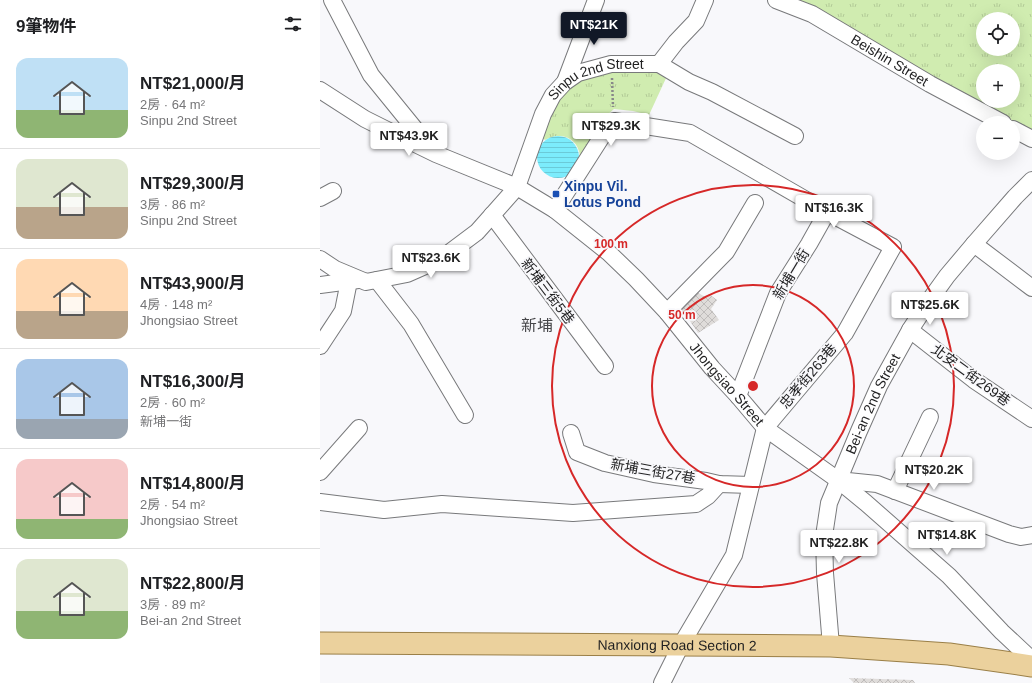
<!DOCTYPE html>
<html lang="zh-TW">
<head>
<meta charset="utf-8">
<style>
  body { margin:0; font-family:Helvetica,"Noto Sans TC",sans-serif; background:#f6f6f6; color:#202124; height:100vh; display:flex; flex-direction:column; font-size:15px; white-space:nowrap }
  * { box-sizing:border-box; margin:0 }
  p { font-size:13px; color:#757577 }
  .icon { flex:none; width:22px; height:22px; fill:none; stroke:currentColor; stroke-width:2; stroke-linecap:round; stroke-linejoin:round }
  .map { position:relative; flex:1; overflow:hidden }
  .side { display:flex; flex-direction:column; background:#fff; width:320px }
  .side>* { flex:none }
  .tools { position:absolute; left:656px; top:12px; display:grid; gap:8px }
  .tools a { display:grid; place-items:center; width:44px; height:44px; border-radius:50%; background:#fff; box-shadow:0 4px 16px #0002; font-size:20px }
  .price { position:absolute; translate:-50% -34px; padding:0 9px; border-radius:4px; background:#fff; color:#222; font-size:13px; line-height:26px; filter:drop-shadow(0 1px 2px #0008) }
  .price::after { content:''; position:absolute; left:50%; top:24px; width:12px; height:9px; margin-left:-6px; background:inherit; clip-path:polygon(0 0,100% 0,50% 100%) }
  .price.active { background:#111827; color:#fff }
  ul { padding:0; list-style:none }
  li { display:flex; align-items:center; gap:12px; height:100px; padding:0 16px }
  li+li { border-top:1px solid #e0e0e0 }
  li span { display:grid; place-items:center; flex:none; width:112px; height:80px; border-radius:12px; color:#555 }
  li>.icon { margin-inline-start:auto }
  span .icon { width:48px; height:48px; fill:#fffc; stroke-width:1 }
  li b { font-size:17px }
  h2 { display:flex; justify-content:space-between; align-items:center; height:48px; padding:0 16px; font-size:17px }
  main { display:flex; flex:1; min-height:0 }
  .map>svg:first-child { display:block }
  .park { fill:url(#park-tufts); fill-rule:evenodd }
  .water { fill:url(#water-rules) }
  .building { fill:url(#building-cross-hatch) }
  .lines { fill:none; stroke-linecap:round; stroke-linejoin:round }
  .minor-casing { stroke:#78797b; stroke-width:18 }
  .major-casing { stroke:#9a7f47; stroke-width:23 }
  .path { stroke:#88888a; stroke-width:2.5; stroke-dasharray:2 2; stroke-linecap:butt }
  .minor { stroke:#fff; stroke-width:16 }
  .major { stroke:#ebd19d; stroke-width:21 }
  .ring { fill:none; stroke:#d62828; stroke-width:2 }
  .transit-dot { fill:#1a4fb4; stroke:#f8f8fb; stroke-width:1.5 }
  .labels { text-anchor:middle; dominant-baseline:central; stroke-width:3.5; stroke-linejoin:round; paint-order:stroke }
  .street-label { font-size:14px; fill:#1f1f20; stroke:#f8f8fb }
  .transit-label { font-size:14px; font-weight:bold; fill:#164399; stroke:#f8f8fb; text-anchor:start }
  .quarter-label { font-size:16px; fill:#47474a; stroke:#f8f8fb }
  .centre { fill:#d62828; stroke:#f8f8fb; stroke-width:2 }
  .ring-label { font-size:12px; text-anchor:middle; font-weight:bold; fill:#d62828; stroke:#f8f8fb; stroke-width:3.5; stroke-linejoin:round; paint-order:stroke }
</style>
</head>
<body>
<main>
<section class="side">
<h2>9筆物件<svg class="icon" aria-label="filters" viewBox="0 0 24 24"><path d="M4 7h16M4 17h16"/><circle cx="9" cy="7" r="2"/><circle cx="15" cy="17" r="2"/></svg></h2>
<ul>
<li><span style="background:linear-gradient(#bfe0f5 65%,#8fb573 0)"><svg class="icon" aria-label="home" viewBox="0 0 24 24"><path d="M3 11l9-7 9 7M6 9v11h12V9"/></svg></span><div><b>NT$21,000/月</b><p>2房 · 64 m²</p><p>Sinpu 2nd Street</p></div></li>
<li><span style="background:linear-gradient(#dfe7d0 60%,#b9a48a 0)"><svg class="icon" aria-label="home" viewBox="0 0 24 24"><path d="M3 11l9-7 9 7M6 9v11h12V9"/></svg></span><div><b>NT$29,300/月</b><p>3房 · 86 m²</p><p>Sinpu 2nd Street</p></div></li>
<li><span style="background:linear-gradient(#ffd9b3 65%,#b9a48a 0)"><svg class="icon" aria-label="home" viewBox="0 0 24 24"><path d="M3 11l9-7 9 7M6 9v11h12V9"/></svg></span><div><b>NT$43,900/月</b><p>4房 · 148 m²</p><p>Jhongsiao Street</p></div></li>
<li><span style="background:linear-gradient(#a9c7e8 75%,#9aa5b1 0)"><svg class="icon" aria-label="home" viewBox="0 0 24 24"><path d="M3 11l9-7 9 7M6 9v11h12V9"/></svg></span><div><b>NT$16,300/月</b><p>2房 · 60 m²</p><p>新埔一街</p></div></li>
<li><span style="background:linear-gradient(#f6c9c9 75%,#8fb573 0)"><svg class="icon" aria-label="home" viewBox="0 0 24 24"><path d="M3 11l9-7 9 7M6 9v11h12V9"/></svg></span><div><b>NT$14,800/月</b><p>2房 · 54 m²</p><p>Jhongsiao Street</p></div></li>
<li><span style="background:linear-gradient(#dfe7d0 65%,#8fb573 0)"><svg class="icon" aria-label="home" viewBox="0 0 24 24"><path d="M3 11l9-7 9 7M6 9v11h12V9"/></svg></span><div><b>NT$22,800/月</b><p>3房 · 89 m²</p><p>Bei-an 2nd Street</p></div></li>
</ul>
</section>
<div class="map">
<svg width="712" height="683" viewBox="0 0 712 683">
  <defs>
    <pattern id="park-tufts" width="24" height="20" patternUnits="userSpaceOnUse"><rect width="24" height="20" fill="#d0ecb0"/><path d="M3 7l-1-3M5 7V3M7 7l1-3M15 17l-1-3M17 17v-4M19 17l1-3" fill="none" stroke="#b2ca97"/></pattern>
    <pattern id="water-rules" width="6" height="5" patternUnits="userSpaceOnUse"><rect width="6" height="5" fill="#7cecfc"/><path d="M0 2.5h6" fill="none" stroke="#6bcad8"/></pattern>
    <pattern id="building-cross-hatch" width="8" height="8" patternUnits="userSpaceOnUse"><rect width="8" height="8" fill="#dfdcda"/><path d="M0 0l8 8M0 8l8-8" fill="none" stroke="#bfbcbb"/></pattern>
  </defs>
  <rect width="100%" height="100%" fill="#f8f8fb"/>
  <!-- park -->
  <g class="park">
    <path d="M479,0H712V134L476,5ZM663,19H693V49H663ZM663,71H693V101H663Z"/>
    <path d="M330,71L347,76L329,115L313,111L294,109L286,116L262,157L260,156C258,138 241,131 225,140L218,134L238,95L259,79L289,72Z"/>
  </g>
  <!-- water -->
  <circle class="water" cx="238" cy="157" r="21"/>
  <!-- building -->
  <g class="building">
    <polygon points="377,292 385,297 389,294 397,300 391,309 399,320 378,333 368,318 359,311"/>
    <polygon points="529,678 593,680 595,683 534,683"/>
  </g>
  <g class="lines">
    <!-- minor casing -->
    <g class="minor-casing">
      <g id="minor">
        <polyline points="12,0 51,75 112,150"/>
        <path id="s1" d="M456,0L492,14L610,84L683,123"/>
        <polyline points="339,64 369,82 392,92 475,136"/>
        <polyline points="245,82 276,0"/>
        <path id="s2" d="M0,90L45,119L71,132L116,154L197,187L235,210L289,253L316,279L347,312L392,368L418,396L445,428L518,480L546,503L629,576L682,632L712,660"/>
        <polyline points="693,129 712,139"/>
        <polyline points="0,198 13,191"/>
        <polyline points="235,210 288,127 294,121 370,133 507,212 489,244 458,293 418,396"/>
        <polyline points="172,215 285,366"/>
        <polyline points="654,244 712,288"/>
        <path id="s3" d="M0,259L15,269L46,282L87,274L121,259L157,232L197,187L223,114L233,95L245,82L258,73L291,64H339L356,42L376,21L385,0"/>
        <polyline points="57,280 91,324 145,415"/>
        <polyline points="0,285 38,280"/>
        <polyline points="347,312 406,252 435,203"/>
        <polyline points="590,330 654,380 712,419"/>
        <polyline points="0,346 23,311 29,281"/>
        <polyline points="251,433 257,452 285,463 334,474 386,481 399,484 431,485"/>
        <polyline points="0,472 39,428"/>
        <polyline points="518,480 557,484 689,534 701,537 712,535"/>
        <polyline points="575,491 610,417"/>
        <polyline points="0,502 64,510 122,504 253,513 376,504 388,496 399,484"/>
        <path id="s4" d="M511,646L505,573L504,536L509,503L539,431L559,386L590,330L609,301L627,276L654,244L695,197L712,180"/>
        <polyline points="342,683 361,645 414,555 445,428 525,333 573,247 507,212"/>
      </g>
    </g>
    <!-- major casing -->
    <g class="major-casing">
      <g id="major">
        <path id="s5" d="M0,643L511,646L629,654L712,666"/>
      </g>
    </g>
    <!-- path -->
    <polyline class="path" points="292,78 293,107"/>
    <!-- minor -->
    <use href="#minor" class="minor"/>
    <!-- major -->
    <use href="#major" class="major"/>
  </g>
  <!-- distance rings -->
  <g class="ring">
    <circle cx="433" cy="386" r="101"/>
    <circle cx="433" cy="386" r="201"/>
  </g>
  <!-- markers -->
  <rect class="transit-dot" x="232" y="190" width="8" height="8" rx="2"/>
  <g class="labels">
    <!-- street labels -->
    <g class="street-label">
      <text stroke="none"><textPath href="#s1" startOffset="129">Beishin Street</textPath></text>
      <text stroke="none"><textPath href="#s3" startOffset="383">Sinpu 2nd Street</textPath></text>
      <text transform="translate(471 274) rotate(-59)">新埔一街</text>
      <text transform="translate(228 291) rotate(53)">新埔三街5巷</text>
      <text transform="translate(651 375) rotate(36)">北安二街269巷</text>
      <text transform="translate(488 376) rotate(-50)">忠孝街263巷</text>
      <text stroke="none"><textPath href="#s2" startOffset="510">Jhongsiao Street</textPath></text>
      <text stroke="none"><textPath href="#s4" startOffset="252">Bei-an 2nd Street</textPath></text>
      <text transform="translate(333 471) rotate(10)">新埔三街27巷</text>
      <text stroke="none"><textPath href="#s5" startOffset="357">Nanxiong Road Section 2</textPath></text>
    </g>
    <!-- transit labels -->
    <g class="transit-label">
      <text x="244" y="186">Xinpu Vil.<tspan x="244" dy="16">Lotus Pond</tspan></text>
    </g>
    <!-- quarter labels -->
    <g class="quarter-label">
      <text x="217" y="325">新埔</text>
    </g>
  </g>
  <circle cx="433" cy="386" r="6" class="centre"/>
  <g class="ring-label">
    <text x="291" y="248">100 m</text>
    <text x="362" y="319">50 m</text>
  </g>
</svg>
<div class="tools">
<a><svg class="icon" aria-label="locate" viewBox="0 0 24 24"><circle cx="12" cy="12" r="6"/><path d="M12 2v4M12 18v4M2 12h4M18 12h4"/></svg></a>
<a>+</a>
<a>−</a>
</div>
<b class="price active" style="left:274px;top:46px">NT$21K</b>
<b class="price" style="left:291px;top:147px">NT$29.3K</b>
<b class="price" style="left:89px;top:157px">NT$43.9K</b>
<b class="price" style="left:514px;top:229px">NT$16.3K</b>
<b class="price" style="left:111px;top:279px">NT$23.6K</b>
<b class="price" style="left:610px;top:326px">NT$25.6K</b>
<b class="price" style="left:614px;top:491px">NT$20.2K</b>
<b class="price" style="left:627px;top:556px">NT$14.8K</b>
<b class="price" style="left:519px;top:564px">NT$22.8K</b>
</div>
</main>
</body>
</html>
